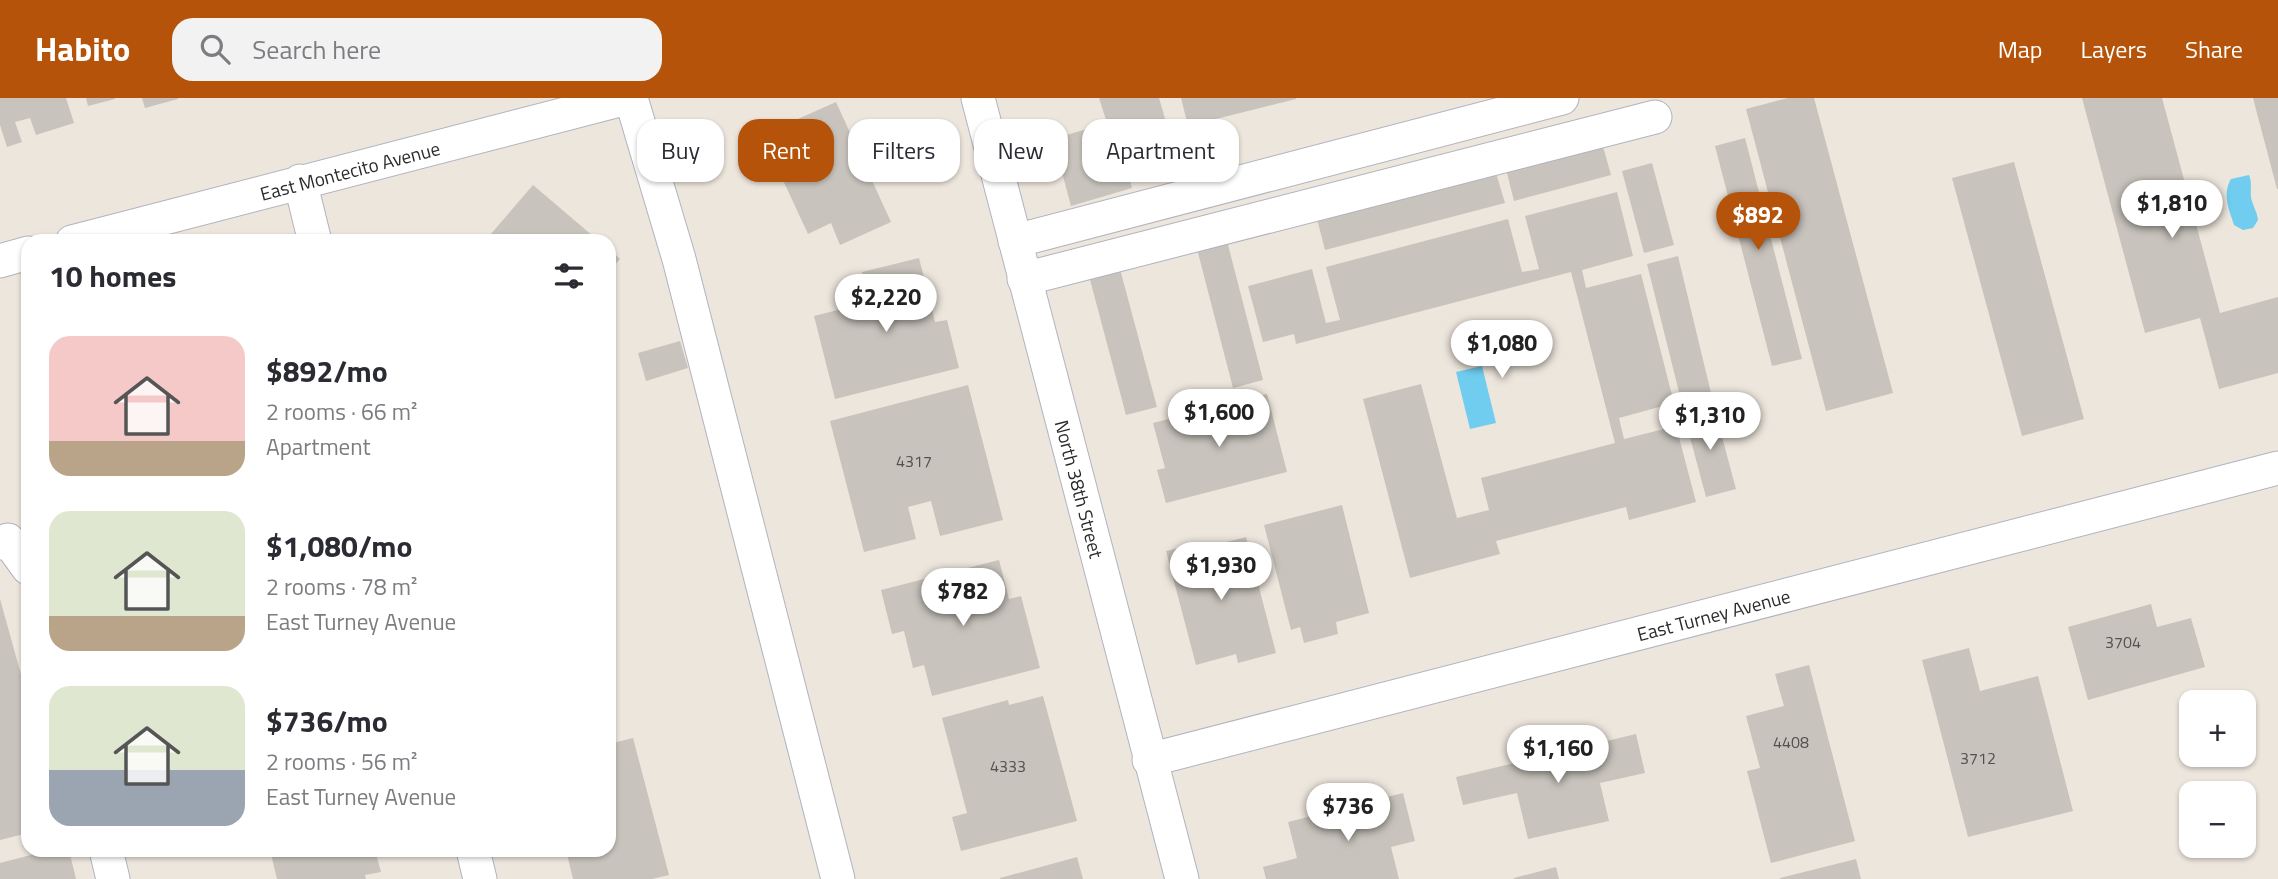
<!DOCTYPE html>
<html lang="en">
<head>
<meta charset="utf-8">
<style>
  body { margin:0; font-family:"Titillium Web",sans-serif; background:#f2f2f3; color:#2b2b33; height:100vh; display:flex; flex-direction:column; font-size:26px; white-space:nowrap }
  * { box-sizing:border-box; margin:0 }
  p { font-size:23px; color:#7c7c81 }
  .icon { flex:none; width:38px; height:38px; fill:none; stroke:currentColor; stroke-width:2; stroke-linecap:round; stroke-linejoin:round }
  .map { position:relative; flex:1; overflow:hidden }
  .details { position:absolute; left:21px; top:136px; width:595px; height:623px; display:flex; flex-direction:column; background:#fff; border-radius:21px; box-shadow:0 2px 5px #0004 }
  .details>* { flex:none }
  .banner { position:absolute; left:637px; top:21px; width:665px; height:63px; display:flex; gap:14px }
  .tools { position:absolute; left:2179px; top:592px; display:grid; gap:14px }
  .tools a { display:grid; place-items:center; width:77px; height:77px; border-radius:14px; background:#fff; box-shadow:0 2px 5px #0004; font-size:35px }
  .price { position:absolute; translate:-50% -60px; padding:0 16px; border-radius:24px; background:#fff; color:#222; font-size:23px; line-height:46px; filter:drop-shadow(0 2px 4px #0008) }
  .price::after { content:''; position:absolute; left:50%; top:42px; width:21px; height:16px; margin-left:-10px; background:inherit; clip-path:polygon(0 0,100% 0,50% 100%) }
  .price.current { background:#b45309; color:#fff }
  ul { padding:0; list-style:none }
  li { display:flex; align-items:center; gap:21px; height:175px; padding:0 28px }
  li span { display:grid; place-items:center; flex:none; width:196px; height:140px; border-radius:21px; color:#555 }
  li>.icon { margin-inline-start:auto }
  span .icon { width:84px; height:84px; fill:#fffc; stroke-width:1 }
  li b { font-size:30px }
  h2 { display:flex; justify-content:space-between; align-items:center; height:84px; padding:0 28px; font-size:30px }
  .chip { padding:0 24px; border-radius:21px; background:#fff; box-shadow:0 2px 5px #0004; font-size:24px; line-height:63px }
  .chip.current { background:#b45309; color:#fff }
  header { display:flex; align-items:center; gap:42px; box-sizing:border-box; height:98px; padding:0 35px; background:#b45309; color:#fff }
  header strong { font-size:33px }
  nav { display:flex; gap:38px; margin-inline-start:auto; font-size:24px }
  .search { width:490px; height:63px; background:#f2f2f3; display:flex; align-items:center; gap:18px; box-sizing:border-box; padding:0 24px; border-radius:21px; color:#7c7c81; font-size:26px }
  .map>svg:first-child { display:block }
  .water { fill:#70cdef }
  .building { fill:#c8c3bc }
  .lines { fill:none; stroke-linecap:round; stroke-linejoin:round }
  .minor-casing { stroke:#b1b3bf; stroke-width:35 }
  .minor { stroke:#fff; stroke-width:33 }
  .labels { text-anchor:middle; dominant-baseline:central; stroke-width:5; stroke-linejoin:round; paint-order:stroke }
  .number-label { font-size:16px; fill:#52514f }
  .street-label { font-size:19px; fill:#2b2b2b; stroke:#fff }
</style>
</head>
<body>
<header>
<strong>Habito</strong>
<div class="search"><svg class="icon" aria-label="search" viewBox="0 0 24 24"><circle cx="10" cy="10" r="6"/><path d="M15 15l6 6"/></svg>Search here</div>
<nav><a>Map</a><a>Layers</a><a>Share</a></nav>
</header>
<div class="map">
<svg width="2278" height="781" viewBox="0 0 2278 781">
  <rect width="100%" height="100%" fill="#ede6dd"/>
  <!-- water -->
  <g class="water">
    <path d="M2249,77C2253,86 2249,95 2252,103C2254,110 2257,114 2258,122L2253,130L2243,132L2234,127C2229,111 2222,96 2231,81Z"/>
    <polygon points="1482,268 1496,325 1470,331 1456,274"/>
  </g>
  <!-- building -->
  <g class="building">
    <polygon points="0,0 66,0 74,25 36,37 30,20 15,24 22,44 7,49 0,27"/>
    <polygon points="86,0 115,0 115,1 88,8"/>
    <polygon points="142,0 178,0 178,1 145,10"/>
    <polygon points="1099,0 1159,0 1178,65 1129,78 1132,90 1071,108 1053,41 1107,25"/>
    <polygon points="1181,0 1296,0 1296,1 1188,28"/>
    <polygon points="1788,0 1814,0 1893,295 1826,313 1746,11"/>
    <polygon points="2082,0 2162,0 2220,215 2278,199 2278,275 2219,291 2200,220 2145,235"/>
    <polygon points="2253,0 2278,0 2278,91 2277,91"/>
    <polygon points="836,4 891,124 840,147 831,125 808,136 762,37"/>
    <polygon points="1745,40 1802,261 1772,268 1715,48"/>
    <polygon points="1602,45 1611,77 1514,103 1506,71"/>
    <polygon points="2014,64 2084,321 2022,338 1952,80"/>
    <polygon points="1652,65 1674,147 1644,155 1622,73"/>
    <polygon points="1496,75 1505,105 1325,152 1317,121"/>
    <polygon points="533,87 600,144 484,144"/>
    <polygon points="1617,94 1633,158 1582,172 1586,190 1641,176 1674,305 1619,320 1624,341 1676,328 1696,404 1629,422 1626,409 1496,443 1500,456 1410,480 1363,301 1421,286 1457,420 1489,412 1481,380 1615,345 1571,174 1296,246 1294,236 1263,244 1248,188 1312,171 1326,225 1340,222 1326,169 1508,121 1522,174 1539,171 1525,118"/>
    <polygon points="1227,143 1263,282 1233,290 1197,151"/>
    <polygon points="609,151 620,161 609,174"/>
    <polygon points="1678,158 1711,295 1681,302 1647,166"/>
    <polygon points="919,160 935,224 947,222 959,270 835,301 814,218 869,204 862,174"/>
    <polygon points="1120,171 1157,309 1126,317 1089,178"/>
    <polygon points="680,243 688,270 646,283 638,255"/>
    <polygon points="968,287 1003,422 940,438 931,403 908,409 916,441 864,454 830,323"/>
    <polygon points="1267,296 1287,374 1166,405 1157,372 1165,370 1153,325"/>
    <polygon points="1714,309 1736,391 1706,399 1684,317"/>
    <polygon points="1342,407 1369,515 1336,524 1338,536 1304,545 1300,529 1291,532 1264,427"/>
    <polygon points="1246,439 1276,555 1238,565 1236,556 1196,567 1166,453 1195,446 1196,452"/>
    <polygon points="999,462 1009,501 1021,498 1040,570 932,598 924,567 913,570 904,533 892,536 881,492"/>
    <polygon points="0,501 22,580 28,578 28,601 26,602 28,609 28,735 0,742"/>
    <polygon points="2151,506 2157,529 2191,520 2205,569 2088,602 2068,529"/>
    <polygon points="1969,550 1980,593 2038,578 2073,713 1968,739 1922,562"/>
    <polygon points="1809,567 1855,743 1771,765 1747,673 1760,670 1746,618 1784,608 1775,576"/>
    <polygon points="1043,598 1077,723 961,753 952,719 967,715 942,620 1008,602 1009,607"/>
    <polygon points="1636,636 1645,675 1600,685 1609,723 1528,741 1517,695 1463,707 1456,679"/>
    <polygon points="633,640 669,777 652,781 573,781 566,752 609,752 609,646"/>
    <polygon points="1403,695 1415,743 1391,749 1399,781 1266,781 1263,769 1297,760 1288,724"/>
    <polygon points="50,752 69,752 76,781 0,781 0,765"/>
    <polygon points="270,752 375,752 381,774 365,777 366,781 277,781"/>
    <polygon points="1077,759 1083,781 1000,781 1000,780"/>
    <polygon points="1856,761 1861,781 1780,781 1780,780"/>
    <polygon points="1556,769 1559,781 1514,781 1514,780"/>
  </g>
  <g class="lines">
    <!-- minor casing -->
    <g class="minor-casing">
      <g id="minor">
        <polyline points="631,0 679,161 838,781"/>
        <path id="s1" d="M978,0L1182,781"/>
        <polyline points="300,83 315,144"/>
        <polyline points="1015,143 1562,0"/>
        <path id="s2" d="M72,144L627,0"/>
        <polyline points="0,163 28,155"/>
        <polyline points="1024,181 1655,19"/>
        <polyline points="0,445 8,442 28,470"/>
        <path id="s3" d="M1149,662L2278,370"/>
        <polyline points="106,752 113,781"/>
        <polyline points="473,752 480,781"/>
      </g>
    </g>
    <!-- minor -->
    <use href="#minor" class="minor"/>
  </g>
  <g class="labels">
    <!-- number labels -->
    <g class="number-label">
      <text x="914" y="363">4317</text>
      <text x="2123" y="544">3704</text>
      <text x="1791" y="644">4408</text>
      <text x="1978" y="660">3712</text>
      <text x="1008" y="668">4333</text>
    </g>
    <!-- street labels -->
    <g class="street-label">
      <text stroke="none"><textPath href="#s2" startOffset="287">East Montecito Avenue</textPath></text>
      <text stroke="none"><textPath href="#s1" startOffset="404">North 38th Street</textPath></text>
      <text stroke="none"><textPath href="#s3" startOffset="583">East Turney Avenue</textPath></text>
    </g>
  </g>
</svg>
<div class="tools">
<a>+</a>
<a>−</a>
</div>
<b class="price" style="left:2172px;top:142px">$1,810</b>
<b class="price current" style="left:1758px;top:154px">$892</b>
<b class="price" style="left:886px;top:236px">$2,220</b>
<b class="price" style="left:1502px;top:282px">$1,080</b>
<b class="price" style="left:1219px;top:351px">$1,600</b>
<b class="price" style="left:1710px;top:354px">$1,310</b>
<b class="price" style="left:1221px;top:504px">$1,930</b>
<b class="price" style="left:963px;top:530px">$782</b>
<b class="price" style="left:1558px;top:687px">$1,160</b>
<b class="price" style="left:1348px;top:745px">$736</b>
<div class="banner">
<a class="chip">Buy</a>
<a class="chip current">Rent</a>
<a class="chip">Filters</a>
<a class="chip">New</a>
<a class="chip">Apartment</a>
</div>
<section class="details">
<h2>10 homes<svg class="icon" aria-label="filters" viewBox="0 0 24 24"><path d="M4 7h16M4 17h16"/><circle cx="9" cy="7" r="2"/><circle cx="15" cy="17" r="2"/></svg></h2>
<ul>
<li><span style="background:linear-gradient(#f6c9c9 75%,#b9a48a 0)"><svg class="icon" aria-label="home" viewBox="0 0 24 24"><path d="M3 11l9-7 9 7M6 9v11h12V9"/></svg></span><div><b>$892/mo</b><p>2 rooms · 66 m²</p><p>Apartment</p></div></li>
<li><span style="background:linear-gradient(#dfe7d0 75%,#b9a48a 0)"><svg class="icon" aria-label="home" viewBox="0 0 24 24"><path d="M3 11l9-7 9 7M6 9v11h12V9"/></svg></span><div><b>$1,080/mo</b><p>2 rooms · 78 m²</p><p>East Turney Avenue</p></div></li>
<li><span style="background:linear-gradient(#dfe7d0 60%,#9aa5b1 0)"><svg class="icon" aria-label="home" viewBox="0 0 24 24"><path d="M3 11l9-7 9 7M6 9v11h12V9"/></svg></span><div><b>$736/mo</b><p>2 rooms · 56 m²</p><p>East Turney Avenue</p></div></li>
</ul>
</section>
</div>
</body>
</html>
